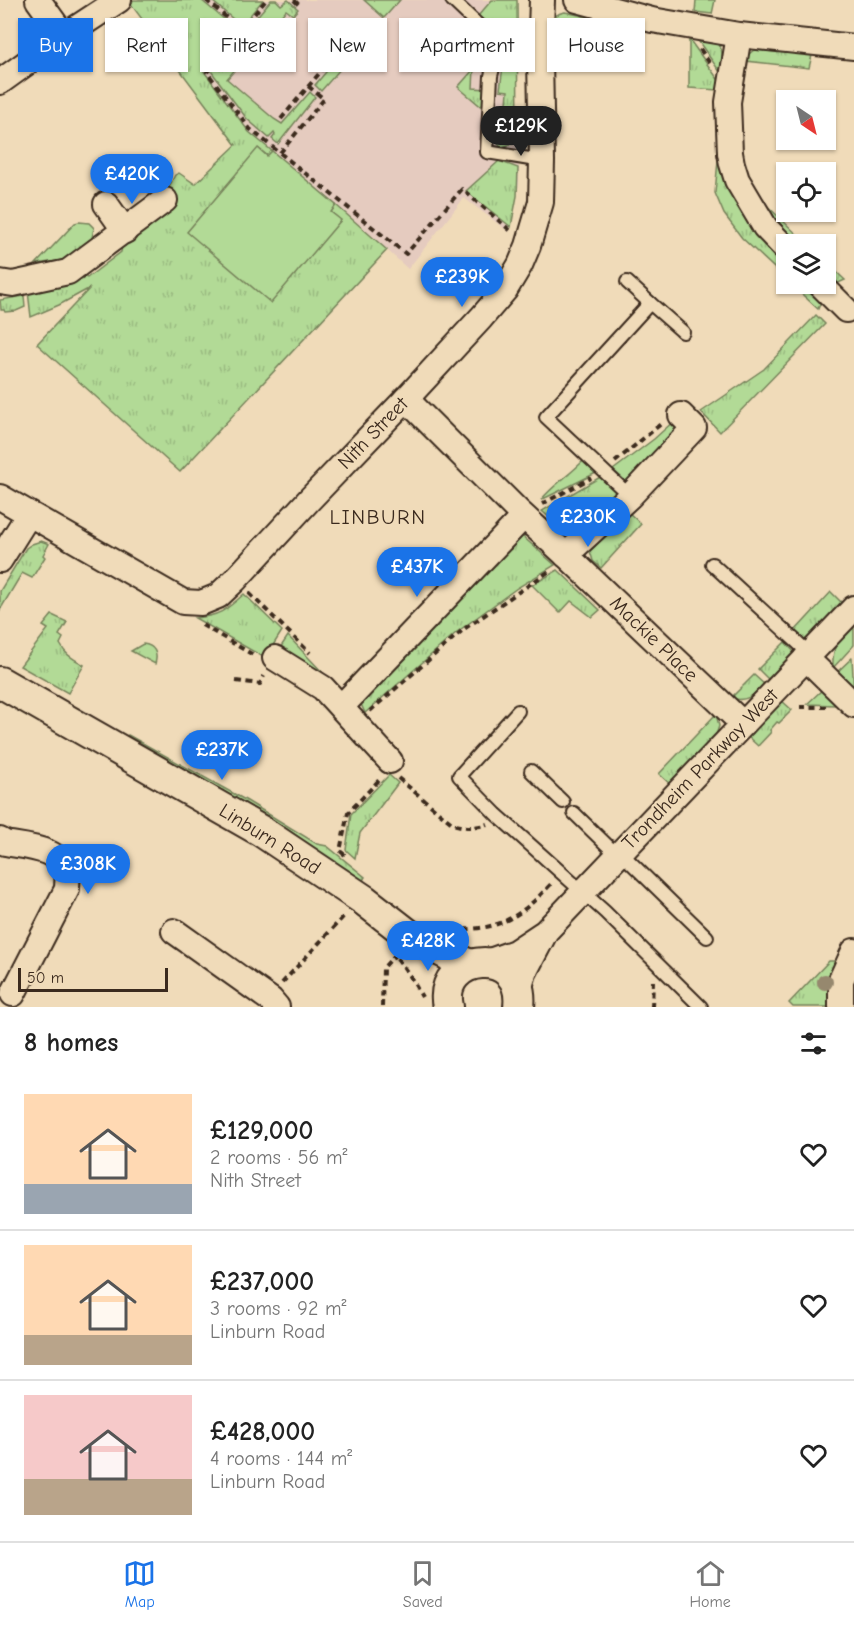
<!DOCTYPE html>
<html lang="en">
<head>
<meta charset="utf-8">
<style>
  body { margin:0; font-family:"Comic Neue",sans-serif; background:#f6f6f6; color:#222; height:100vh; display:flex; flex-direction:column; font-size:22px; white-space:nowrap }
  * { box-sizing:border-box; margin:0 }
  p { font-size:20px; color:#767676 }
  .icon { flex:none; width:33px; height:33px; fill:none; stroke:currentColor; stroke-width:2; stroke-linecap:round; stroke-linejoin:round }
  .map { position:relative; height:1007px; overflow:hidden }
  .drawer { display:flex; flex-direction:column; background:#fff; flex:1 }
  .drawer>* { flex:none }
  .top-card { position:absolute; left:18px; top:18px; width:819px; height:54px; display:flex; gap:12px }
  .needle { width:39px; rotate:145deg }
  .tools { position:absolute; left:776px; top:90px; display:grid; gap:12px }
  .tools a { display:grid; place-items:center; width:60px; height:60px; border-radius:0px; background:#fff; box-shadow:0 2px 4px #0004; font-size:30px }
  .scale { position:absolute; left:18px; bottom:15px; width:150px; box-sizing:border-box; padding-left:6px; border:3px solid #3b2a1e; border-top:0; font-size:16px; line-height:21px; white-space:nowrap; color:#3b2a1e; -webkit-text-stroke:4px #f0dbb9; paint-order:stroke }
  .price { position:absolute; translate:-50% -51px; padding:0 14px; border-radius:21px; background:#1a73e8; color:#fff; font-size:20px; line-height:39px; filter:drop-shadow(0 2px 3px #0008) }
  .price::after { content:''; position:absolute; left:50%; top:36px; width:18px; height:14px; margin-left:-9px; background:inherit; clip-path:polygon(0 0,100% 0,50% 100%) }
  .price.selected { background:#222; color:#fff }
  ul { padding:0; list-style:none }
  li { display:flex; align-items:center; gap:18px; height:150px; padding:0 24px }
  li+li { border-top:2px solid #e0e0e0 }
  li span { display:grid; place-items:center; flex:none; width:168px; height:120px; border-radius:0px; color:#555 }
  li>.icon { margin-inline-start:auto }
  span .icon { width:72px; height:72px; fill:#fffc; stroke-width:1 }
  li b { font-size:26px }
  h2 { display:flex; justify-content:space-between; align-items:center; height:72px; padding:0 24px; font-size:26px }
  .pill { padding:0 21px; border-radius:0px; background:#fff; box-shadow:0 2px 4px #0004; font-size:21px; line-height:54px }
  .pill.selected { background:#1a73e8; color:#fff }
  .menu { display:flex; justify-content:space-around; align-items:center; height:84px; border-top:2px solid #e0e0e0; background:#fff; font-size:16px; color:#767676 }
  .menu a { display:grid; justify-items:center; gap:3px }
  .menu .selected { color:#1a73e8 }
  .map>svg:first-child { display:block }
  .built { fill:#e5cbbf }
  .grass { fill:url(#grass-tufts); stroke:#76825a; stroke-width:1.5 }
  .pitch { fill:#b2da96; stroke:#76825a; stroke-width:1.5 }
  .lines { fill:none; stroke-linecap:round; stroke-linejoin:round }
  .service-casing { stroke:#3b2a1e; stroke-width:16 }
  .minor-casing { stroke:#3b2a1e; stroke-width:28 }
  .tertiary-casing { stroke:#3b2a1e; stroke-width:34 }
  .path { stroke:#3b2a1e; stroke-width:4; stroke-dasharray:6 4.5; stroke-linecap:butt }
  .service { stroke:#f0dbb9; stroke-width:12 }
  .minor { stroke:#f0dbb9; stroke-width:24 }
  .tertiary { stroke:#f0dbb9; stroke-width:30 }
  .tree { fill:#96886e }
  .labels { text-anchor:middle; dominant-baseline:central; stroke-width:4.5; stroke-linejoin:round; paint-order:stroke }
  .street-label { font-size:20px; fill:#3b2a1e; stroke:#f0dbb9 }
  .neighbourhood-label { font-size:21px; letter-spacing:1.5px; fill:#3b2a1e; stroke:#f0dbb9 }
</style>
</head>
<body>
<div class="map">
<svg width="854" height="1007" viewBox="0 0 854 1007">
  <defs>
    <pattern id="grass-tufts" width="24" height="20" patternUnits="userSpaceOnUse" patternTransform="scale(1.5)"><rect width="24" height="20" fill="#b2da96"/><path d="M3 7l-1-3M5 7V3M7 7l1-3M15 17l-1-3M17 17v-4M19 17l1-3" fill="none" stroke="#9abb81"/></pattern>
  </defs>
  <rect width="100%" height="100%" fill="#f0dbb9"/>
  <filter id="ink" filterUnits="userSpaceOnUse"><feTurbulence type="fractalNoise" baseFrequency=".0167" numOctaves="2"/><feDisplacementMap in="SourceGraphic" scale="12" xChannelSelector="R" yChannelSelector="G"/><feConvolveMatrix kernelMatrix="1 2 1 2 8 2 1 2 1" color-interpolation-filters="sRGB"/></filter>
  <g filter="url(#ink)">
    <!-- built -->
    <polygon class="built" points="134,0 517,0 519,184 512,220 509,232 464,198 408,269 387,250 180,472 37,344 92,286 236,145 130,3"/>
    <!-- grass -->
    <g class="grass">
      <polygon points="134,0 201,0 237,30 203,70 249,132 272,151 268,156 258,148 341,221 331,212 336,205 387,250 180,472 37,344 90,288 59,305 31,317 28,291 77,274 87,278 121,252 123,240 173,195 169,187 175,175 179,173 195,184 236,145 130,3"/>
      <polygon points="211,0 263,0 241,26"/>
      <polygon points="271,0 276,0 281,5 288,0 298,9 293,15 286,10 227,79 274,119 282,124 310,92 315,97 278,144 272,139 275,135 274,133 269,138 247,119 211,71"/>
      <polygon points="364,0 400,0 384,18"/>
      <path d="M492,0H517L518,142L502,147C491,140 496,128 497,116L506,117L508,91L500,90L506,42L478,16Z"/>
      <polygon points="696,0 715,0 712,14 695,12"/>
      <path d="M565,12L623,25L619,48L586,46V53L545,52C548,35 545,15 565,12Z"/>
      <polygon points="360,24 371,34 321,91 315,85 337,59 340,46"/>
      <polygon points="689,39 720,82 718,90 689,88"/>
      <path d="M699,42C704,42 710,42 715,43C726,47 721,63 720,72Z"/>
      <polygon points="754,50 812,55 809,68 746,61 749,54"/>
      <polygon points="490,51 488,70 474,69 473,88 487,89 484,109 458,87"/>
      <polygon points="719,149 771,249 786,263 786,279 742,238 724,214 715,193"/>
      <polygon points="499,161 518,168 517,196 511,227 466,191"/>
      <polygon points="756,195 807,244 789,244"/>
      <polygon points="79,222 89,223 94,228 92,238 64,260 36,264 75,223"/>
      <polygon points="825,261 845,280 834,285 825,279"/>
      <path d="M791,284H807C815,292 824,298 818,309Z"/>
      <polygon points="24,296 25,307 16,311 5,312 4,310 1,310 0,300"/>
      <polygon points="816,315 825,324 720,432 701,412 764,369"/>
      <polygon points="675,420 678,429 629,484 613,470 654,439"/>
      <path d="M584,460L598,472L541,500C554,484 570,475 584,460Z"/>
      <polygon points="602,476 615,489 618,495 574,539 542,511"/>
      <polygon points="628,512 641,524 601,568 593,561 590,551"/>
      <polygon points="521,535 555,565 517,588 457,632 365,713 360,702"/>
      <polygon points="41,541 49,544 43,555 45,557 32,578 22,573 0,610 0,591 26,548 32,544"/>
      <polygon points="558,570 600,610 592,617 571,601 560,613 532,585"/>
      <polygon points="831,592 843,604 808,642 795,631"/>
      <path d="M244,594L282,631L265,658L195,618C220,616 226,610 244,594Z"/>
      <path d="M52,615L67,622L59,635L63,638L60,644C67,657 73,658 84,665L68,693L20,666L48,629L43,626Z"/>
      <path d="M854,623V645L833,668C832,645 838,639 854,623Z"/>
      <polygon points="288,636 327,677 280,648"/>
      <polygon points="785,642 796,654 770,681 758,669"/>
      <path d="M143,644C155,645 158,654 155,664L131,651Z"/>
      <polygon points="852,658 854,693 835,674"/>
      <path d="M754,675L765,685C754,695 746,703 731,698Z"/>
      <polygon points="822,690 837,703 835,705 807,704"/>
      <polygon points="781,700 792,710 779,723 777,722 770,730 771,732 758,746 747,736"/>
      <polygon points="716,714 719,726 714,741 671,785 659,774"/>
      <polygon points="128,735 247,801 317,844 327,846 365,877 362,882 126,739"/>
      <polygon points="389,775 398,783 360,833 355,858 346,850 351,814"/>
      <polygon points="829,961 840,961 832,1007 793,1007 789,1003"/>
    </g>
    <!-- pitch -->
    <polygon class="pitch" points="258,148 267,156 272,151 336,205 331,212 341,220 271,303 187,232"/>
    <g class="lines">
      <!-- service casing -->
      <g class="service-casing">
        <g id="service">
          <polyline points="452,0 499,45 491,76 487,152 542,161"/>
          <polyline points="627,282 650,303"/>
          <polyline points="630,496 546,417 650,303 683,332"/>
          <polyline points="712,564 810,654"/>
          <polyline points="518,711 459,776 496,814 605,912 701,1007"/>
          <polyline points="531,771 563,802"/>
          <polyline points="574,813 618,856"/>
          <polyline points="620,852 707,937"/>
        </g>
      </g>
      <!-- minor casing -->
      <g class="minor-casing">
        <g id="minor">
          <polyline points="38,0 64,36"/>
          <polyline points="577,0 652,20 739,35 854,47"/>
          <polyline points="739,35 728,102 730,153 732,164 737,180 765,227 786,249"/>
          <polyline points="0,82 64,36 119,0"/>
          <polyline points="106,204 125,231"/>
          <polyline points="0,282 13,284 68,272 165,200"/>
          <polyline points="820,284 846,310"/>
          <polyline points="406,399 518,511 566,555 743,724"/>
          <polyline points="0,497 183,602 201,603 218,596 235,580 309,500 406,399 481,318 505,290 520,265 528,246 541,202 542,161 540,59 542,0"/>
          <polyline points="566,555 630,496 694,428 681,415"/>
          <polyline points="0,560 29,514"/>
          <polyline points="275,658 323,688 390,761"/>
          <polyline points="806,658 854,705"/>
          <polyline points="341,707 523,517"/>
          <path d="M0,840L5,843C27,847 61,848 67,874C68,878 67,885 67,889L13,994"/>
          <polyline points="174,931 271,1000 277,1007"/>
          <polyline points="487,962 515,952 542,934"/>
          <polyline points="519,990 524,973 546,931 854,608"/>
          <polyline points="841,1007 841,980 854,951"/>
        </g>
      </g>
      <!-- tertiary casing -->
      <g class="tertiary-casing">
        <g id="tertiary">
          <polyline points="0,682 261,831 364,900 409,935 469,965"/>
          <path d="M448,1007C436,953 526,944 519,1007"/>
        </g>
      </g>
      <!-- path -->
      <g class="path">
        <polyline points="206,0 241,30 207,72 250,129 406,254 462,189 512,232"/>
        <polyline points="294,0 299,5"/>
        <polyline points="241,30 266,0"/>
        <polyline points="560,47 587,39 607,31"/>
        <polyline points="700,49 711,65"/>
        <polyline points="281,119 333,57 336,44 356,21"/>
        <polyline points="280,153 324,99 308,86"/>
        <polyline points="615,462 662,423"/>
        <polyline points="542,504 591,478"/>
        <polyline points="249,593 310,653"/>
        <polyline points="202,625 255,656"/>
        <polyline points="236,681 260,684 264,676"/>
        <polyline points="800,707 826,707"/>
        <polyline points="370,711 464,629 551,570"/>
        <path d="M398,778L453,824C464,828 476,828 487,824"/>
        <polyline points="345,855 340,851 348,813 380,779"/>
        <path d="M454,929C500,931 521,916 551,884"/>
        <polyline points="397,958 410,976 422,997"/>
        <polyline points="282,983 344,916"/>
        <polyline points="382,1007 383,968 395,955"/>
        <polyline points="652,1007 653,981"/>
      </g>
      <!-- service -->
      <use href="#service" class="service"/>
      <!-- minor -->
      <use href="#minor" class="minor"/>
      <!-- tertiary -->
      <use href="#tertiary" class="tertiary"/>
    </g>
    <!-- trees -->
    <circle class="tree" cx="825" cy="982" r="8"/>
  </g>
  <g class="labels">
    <!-- street labels -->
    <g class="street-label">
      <text transform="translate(373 433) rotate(-46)">Nith Street</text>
      <text transform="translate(654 639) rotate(44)">Mackie Place</text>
      <text transform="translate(700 769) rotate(-46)">Trondheim Parkway West</text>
      <text transform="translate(270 839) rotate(32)">Linburn Road</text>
    </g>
    <!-- neighbourhood labels -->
    <g class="neighbourhood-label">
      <text x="378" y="517">LINBURN</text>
    </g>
  </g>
</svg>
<div class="tools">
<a><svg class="needle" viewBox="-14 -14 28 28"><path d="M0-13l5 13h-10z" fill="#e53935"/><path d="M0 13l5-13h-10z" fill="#767676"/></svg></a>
<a><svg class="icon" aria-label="locate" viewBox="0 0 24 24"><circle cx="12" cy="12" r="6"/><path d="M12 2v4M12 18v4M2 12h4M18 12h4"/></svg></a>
<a><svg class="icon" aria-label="layers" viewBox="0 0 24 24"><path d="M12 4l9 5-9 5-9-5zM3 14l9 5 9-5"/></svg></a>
</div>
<div class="scale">50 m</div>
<b class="price selected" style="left:521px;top:157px">£129K</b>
<b class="price" style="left:132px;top:205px">£420K</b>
<b class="price" style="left:462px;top:308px">£239K</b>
<b class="price" style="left:588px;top:548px">£230K</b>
<b class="price" style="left:417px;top:598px">£437K</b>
<b class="price" style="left:222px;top:781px">£237K</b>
<b class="price" style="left:88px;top:895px">£308K</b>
<b class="price" style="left:428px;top:972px">£428K</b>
<div class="top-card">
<a class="pill selected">Buy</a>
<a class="pill">Rent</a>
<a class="pill">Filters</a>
<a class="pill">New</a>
<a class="pill">Apartment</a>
<a class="pill">House</a>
</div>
</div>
<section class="drawer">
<h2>8 homes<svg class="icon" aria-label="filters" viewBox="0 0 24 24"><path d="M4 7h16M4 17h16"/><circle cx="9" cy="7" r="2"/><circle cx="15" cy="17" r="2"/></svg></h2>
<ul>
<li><span style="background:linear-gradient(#ffd9b3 75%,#9aa5b1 0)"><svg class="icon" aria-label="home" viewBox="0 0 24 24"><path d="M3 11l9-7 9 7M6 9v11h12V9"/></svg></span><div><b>£129,000</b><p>2 rooms · 56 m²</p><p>Nith Street</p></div><svg class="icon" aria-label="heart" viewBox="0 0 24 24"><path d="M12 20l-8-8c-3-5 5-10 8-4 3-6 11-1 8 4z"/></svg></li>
<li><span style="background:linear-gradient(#ffd9b3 75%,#b9a48a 0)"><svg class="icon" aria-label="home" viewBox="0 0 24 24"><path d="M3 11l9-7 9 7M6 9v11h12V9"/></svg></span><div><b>£237,000</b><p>3 rooms · 92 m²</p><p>Linburn Road</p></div><svg class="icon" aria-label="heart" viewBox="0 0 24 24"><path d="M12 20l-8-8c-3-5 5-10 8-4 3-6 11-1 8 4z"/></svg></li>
<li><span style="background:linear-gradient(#f6c9c9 70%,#b9a48a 0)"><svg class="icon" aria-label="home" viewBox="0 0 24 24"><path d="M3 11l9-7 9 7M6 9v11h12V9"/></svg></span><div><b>£428,000</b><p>4 rooms · 144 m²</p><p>Linburn Road</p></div><svg class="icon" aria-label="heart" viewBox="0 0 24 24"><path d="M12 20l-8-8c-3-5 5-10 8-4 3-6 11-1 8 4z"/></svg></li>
</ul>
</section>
<nav class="menu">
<a class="selected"><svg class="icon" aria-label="map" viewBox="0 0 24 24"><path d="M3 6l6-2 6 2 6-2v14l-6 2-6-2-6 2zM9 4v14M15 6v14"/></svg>Map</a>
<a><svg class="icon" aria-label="saved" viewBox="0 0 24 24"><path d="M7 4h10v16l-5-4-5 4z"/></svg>Saved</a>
<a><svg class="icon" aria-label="home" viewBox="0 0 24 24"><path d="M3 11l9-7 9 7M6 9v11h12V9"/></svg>Home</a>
</nav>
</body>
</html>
